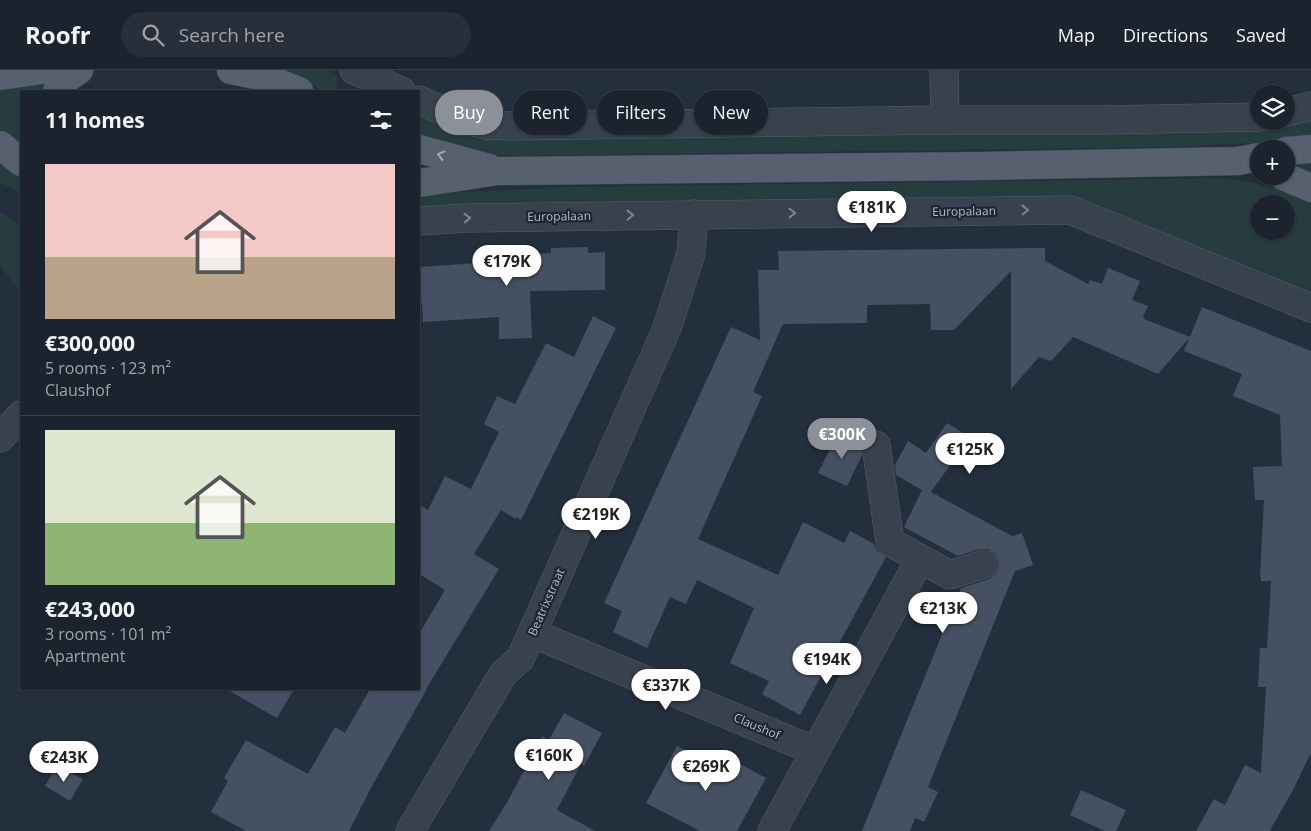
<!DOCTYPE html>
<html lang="en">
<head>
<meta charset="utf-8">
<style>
  body { margin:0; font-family:"Open Sans",sans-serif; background:#282f3a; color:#f1f3f6; height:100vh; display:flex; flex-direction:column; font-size:19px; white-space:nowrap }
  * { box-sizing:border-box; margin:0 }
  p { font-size:16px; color:#a0a4aa }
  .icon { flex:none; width:28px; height:28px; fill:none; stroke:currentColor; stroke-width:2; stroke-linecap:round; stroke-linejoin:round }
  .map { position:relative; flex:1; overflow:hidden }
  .details { position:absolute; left:20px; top:20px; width:400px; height:600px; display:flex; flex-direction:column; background:#1b232e; border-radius:0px; box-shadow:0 1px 4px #0004,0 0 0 1px #39404a }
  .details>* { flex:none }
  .hud { position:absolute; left:435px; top:20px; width:475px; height:45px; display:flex; gap:10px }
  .buttons { position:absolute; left:1250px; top:15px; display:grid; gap:10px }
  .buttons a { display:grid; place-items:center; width:45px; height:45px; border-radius:50%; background:#1b232e; box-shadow:0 1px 4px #0004,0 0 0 1px #39404a; font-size:25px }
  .price { position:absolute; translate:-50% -42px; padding:0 11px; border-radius:18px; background:#fff; color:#222; font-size:16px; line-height:32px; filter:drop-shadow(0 1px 2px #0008) }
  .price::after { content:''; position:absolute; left:50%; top:30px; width:15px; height:11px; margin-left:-8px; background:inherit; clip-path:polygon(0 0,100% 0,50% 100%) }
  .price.on { background:#8c9099; color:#fff }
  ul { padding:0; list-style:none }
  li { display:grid; align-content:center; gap:10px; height:265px; padding:0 25px }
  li+li { border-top:1px solid #39404a }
  li span { display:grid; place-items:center; height:155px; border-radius:0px; color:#555 }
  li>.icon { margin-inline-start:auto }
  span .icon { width:90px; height:90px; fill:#fffc; stroke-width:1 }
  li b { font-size:21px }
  h2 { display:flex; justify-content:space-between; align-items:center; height:60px; padding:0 25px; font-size:21px }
  .tag { padding:0 18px; border-radius:22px; background:#1b232e; box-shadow:0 1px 4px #0004,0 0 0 1px #39404a; font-size:18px; line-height:45px }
  .tag.on { background:#8c9099; color:#fff }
  header { display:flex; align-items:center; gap:30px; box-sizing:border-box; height:70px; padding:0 25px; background:#1b232e; border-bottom:1px solid #39404a }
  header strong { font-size:24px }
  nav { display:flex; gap:28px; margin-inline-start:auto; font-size:18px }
  .search { width:350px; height:45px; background:#282f3a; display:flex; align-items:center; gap:12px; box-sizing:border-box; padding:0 18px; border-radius:28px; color:#a0a4aa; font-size:19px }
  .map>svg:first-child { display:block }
  .green { fill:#263c3f; fill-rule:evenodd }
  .building { fill:#455162 }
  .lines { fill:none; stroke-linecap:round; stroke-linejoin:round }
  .minor-casing { stroke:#565f6c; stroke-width:29 }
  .major-casing { stroke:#414a57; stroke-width:29 }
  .minor { stroke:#38414e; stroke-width:28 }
  .major { stroke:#56606e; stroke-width:28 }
  .oneway { stroke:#a1aab7 }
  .oneway2 { stroke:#7c8592 }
  .labels { text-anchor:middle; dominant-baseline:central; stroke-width:4.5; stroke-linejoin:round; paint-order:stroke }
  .street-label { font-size:12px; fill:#b4bcc9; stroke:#1d2633 }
</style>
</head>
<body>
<header>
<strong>Roofr</strong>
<div class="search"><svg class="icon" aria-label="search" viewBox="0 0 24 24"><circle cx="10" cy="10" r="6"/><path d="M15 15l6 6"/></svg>Search here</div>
<nav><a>Map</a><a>Directions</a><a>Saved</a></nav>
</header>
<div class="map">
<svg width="1311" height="761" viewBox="0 0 1311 761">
  <rect width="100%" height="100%" fill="#242f3e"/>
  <!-- green -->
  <g class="green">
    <polygon points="278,0 328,0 337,5 337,21 324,21 295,6"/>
    <polygon points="38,9 45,19 43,21 21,21 21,73 16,76 0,63 0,15"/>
    <polygon points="419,41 1261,57 1285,54 1311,47 1311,70 1173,77 514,86 493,85 419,70"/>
    <polygon points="0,89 21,103 21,124 0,112"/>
    <polygon points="1295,89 1311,89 1311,108 1294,101"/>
    <path d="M1225,108C1256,112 1282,119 1311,130V226L1121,148L419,140V124L572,117ZM1259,134H1286V161H1259Z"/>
    <path d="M0,143C4,145 10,147 14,150C26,161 21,207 21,223L0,195Z"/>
  </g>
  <!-- building -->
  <g class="building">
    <polygon points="588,177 588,183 605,182 605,220 530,221 532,268 499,269 499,247 423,252 419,197 535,189 535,184 551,183 551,178"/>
    <polygon points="1045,178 1045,191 1088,214 1090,210 1102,214 1108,198 1140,211 1132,230 1148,236 1143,247 1144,249 1190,267 1202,237 1311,281 1311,683 1293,720 1270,760 1272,761 1196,761 1214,729 1225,735 1245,695 1261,703 1266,617 1258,617 1260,578 1267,578 1271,511 1261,511 1261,508 1260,507 1264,430 1255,430 1253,397 1282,396 1280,345 1233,326 1242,304 1184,281 1189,268 1158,304 1073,267 1051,291 1039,287 1011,319 1011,201 954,260 931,260 930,234 867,235 867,253 783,254 753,322 762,326 698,469 778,505 803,452 844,473 850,461 874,474 877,481 886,487 800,645 762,624 769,611 730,593 754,538 697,510 686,534 670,527 647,578 613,562 622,541 604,533 731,257 760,270 758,200 779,200 778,181"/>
    <polygon points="593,246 616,258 521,450 517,447 516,449 501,440 474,484 499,499 426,619 427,619 373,714 349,761 246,761 211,742 228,711 224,708 246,670 308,704 335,657 345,663 370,619 419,619 419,564 445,520 419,504 419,435 428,440 445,406 471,419 499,362 484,354 497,326 515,334 546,273 574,287"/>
    <polygon points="947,353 970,367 931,422 1012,466 1022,463 1033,495 1015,501 928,717 938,722 924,752 915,748 910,761 862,761 961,518 989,509 996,504 999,497 999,490 995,483 988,479 979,479 958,486 904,457 922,420 896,405 895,395 908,371 926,383"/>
    <polygon points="838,363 861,374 862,385 847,416 818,403"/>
    <polygon points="226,619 294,619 277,648"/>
    <polygon points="564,643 602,663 584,696 581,694 557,740 595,761 489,761 509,729 542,666 549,670"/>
    <polygon points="677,676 721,699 727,687 766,708 737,761 700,761 646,733"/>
    <polygon points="57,695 83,709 70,731 45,716"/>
    <polygon points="1081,720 1126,740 1116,761 1105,761 1070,745"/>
  </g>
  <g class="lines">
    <!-- minor casing -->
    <g class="minor-casing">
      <g id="minor">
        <polyline points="354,0 401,21"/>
        <polyline points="944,0 945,50"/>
        <polyline points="419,30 465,50 486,55 511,56 945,50 1101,50 1259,47"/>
        <polyline points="1286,42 1311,36"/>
        <polyline points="419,151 467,148 1070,140 1311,238"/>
        <polyline points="0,368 21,345"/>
        <polyline points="876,375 890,472 950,505 984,494"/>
        <polyline points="532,563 815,681"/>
        <polyline points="410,761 503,604 520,589 532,563 667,258 691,183 694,144"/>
        <polyline points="772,761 920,489"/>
      </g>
    </g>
    <!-- major casing -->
    <g class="major-casing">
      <g id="major">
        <polyline points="231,0 260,6 299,21"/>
        <polyline points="0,6 42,0"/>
        <polyline points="57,21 63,11 79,0"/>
        <polyline points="0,75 21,92"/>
        <polyline points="419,79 489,98"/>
        <polyline points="1286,81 1311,79"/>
        <polyline points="1283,106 1311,118"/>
        <polyline points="419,113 498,101 983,96 1238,91 1259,87"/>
      </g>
    </g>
    <!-- minor -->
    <use href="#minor" class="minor"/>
    <!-- major -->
    <use href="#major" class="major"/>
  </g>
  <!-- one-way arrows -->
  <defs><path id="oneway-chevron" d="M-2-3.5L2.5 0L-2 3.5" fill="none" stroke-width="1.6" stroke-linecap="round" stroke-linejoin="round" transform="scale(1.25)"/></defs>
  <use class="oneway" href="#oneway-chevron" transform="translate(441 85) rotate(-165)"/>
  <g class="oneway2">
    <use href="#oneway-chevron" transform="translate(1025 140) rotate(-1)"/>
    <use href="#oneway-chevron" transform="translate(792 143) rotate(-1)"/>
    <use href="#oneway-chevron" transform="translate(630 145) rotate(-1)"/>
    <use href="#oneway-chevron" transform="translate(467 148) rotate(-2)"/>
  </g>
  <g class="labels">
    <!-- street labels -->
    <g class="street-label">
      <text transform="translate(964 141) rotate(-1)">Europalaan</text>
      <text transform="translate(559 146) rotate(-1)">Europalaan</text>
      <text transform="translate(546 532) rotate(-66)">Beatrixstraat</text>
      <text transform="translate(757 656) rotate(23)">Claushof</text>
    </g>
  </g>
</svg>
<div class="buttons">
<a><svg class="icon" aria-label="layers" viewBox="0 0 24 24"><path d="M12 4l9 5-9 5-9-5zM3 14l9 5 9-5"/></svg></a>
<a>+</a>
<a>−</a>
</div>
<b class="price" style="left:872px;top:163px">€181K</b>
<b class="price" style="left:507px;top:217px">€179K</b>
<b class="price on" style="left:842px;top:390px">€300K</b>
<b class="price" style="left:970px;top:405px">€125K</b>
<b class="price" style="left:596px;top:470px">€219K</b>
<b class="price" style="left:943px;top:564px">€213K</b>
<b class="price" style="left:827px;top:615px">€194K</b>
<b class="price" style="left:666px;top:641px">€337K</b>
<b class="price" style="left:549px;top:711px">€160K</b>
<b class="price" style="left:64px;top:713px">€243K</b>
<b class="price" style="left:706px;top:722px">€269K</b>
<div class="hud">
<a class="tag on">Buy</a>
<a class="tag">Rent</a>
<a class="tag">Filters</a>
<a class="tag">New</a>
</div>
<section class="details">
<h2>11 homes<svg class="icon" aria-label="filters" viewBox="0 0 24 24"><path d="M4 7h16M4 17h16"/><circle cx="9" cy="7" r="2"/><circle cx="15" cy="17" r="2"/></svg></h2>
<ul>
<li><span style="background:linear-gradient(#f6c9c9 60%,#b9a48a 0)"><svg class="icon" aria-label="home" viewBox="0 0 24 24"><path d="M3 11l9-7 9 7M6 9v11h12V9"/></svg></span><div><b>€300,000</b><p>5 rooms · 123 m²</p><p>Claushof</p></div></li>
<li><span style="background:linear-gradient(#dfe7d0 60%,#8fb573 0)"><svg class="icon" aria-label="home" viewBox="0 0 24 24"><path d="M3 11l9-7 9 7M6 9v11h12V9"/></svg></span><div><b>€243,000</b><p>3 rooms · 101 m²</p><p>Apartment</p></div></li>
</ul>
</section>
</div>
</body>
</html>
